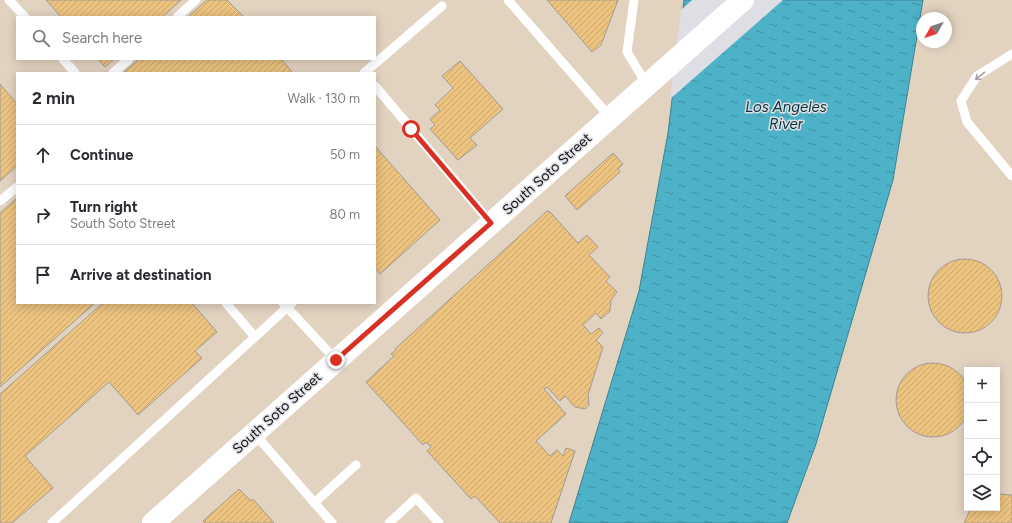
<!DOCTYPE html>
<meta charset="utf-8">
<style>
body{margin:0;font-family:Figtree,sans-serif;background:#f7f7f7;color:#2b2b33}
.controls{position:absolute;right:12px;bottom:12px;display:grid;overflow:hidden;border-radius:0px;box-shadow:0 2px 10px #0003}
.controls button{width:36px;height:36px;display:grid;place-items:center;padding:0;border:0;border-bottom:1px solid #e1e1e2;background:#fff;color:#2b2b33;font:20px sans-serif}
.compass{position:absolute;left:916px;top:12px;width:36px;height:36px;border-radius:50%;background:#fff;box-shadow:0 2px 10px #0003;rotate:230deg}
.stop{position:absolute;width:12px;height:12px;margin:-9px;border:3px solid #d93025;border-radius:50%;background:#fff}
.stop.end{background:#d93025;border-color:#fff;box-shadow:0 1px 4px #0008}
.list{margin:0;padding:0;list-style:none}
h2{display:flex;justify-content:space-between;align-items:center;height:52px;margin:0;padding:0 16px;font-size:17px}
h2 small{font-size:13px;font-weight:400;color:#7c7c81}
.list li{display:grid;grid-template-columns:26px 1fr auto;gap:12px;align-items:center;box-sizing:border-box;height:60px;padding:0 16px;border-top:1px solid #e1e1e2}
.list b{display:block;font-size:15px;white-space:nowrap}
.list p{margin:0;font-size:13px;white-space:nowrap;color:#7c7c81}
.list em{font-size:13px;font-style:normal;color:#7c7c81}
.icon{flex:none;width:22px;height:22px;fill:none;stroke:currentColor;stroke-width:2;stroke-linecap:round;stroke-linejoin:round}
.map{position:relative;flex:none;width:1012px;height:523px;overflow:hidden}
.search{position:absolute;background:#fff;box-shadow:0 2px 10px #0003;left:16px;top:16px;width:360px;height:44px;display:flex;align-items:center;gap:10px;box-sizing:border-box;padding:0 14px;border-radius:0px;color:#7c7c81;font-size:15px}
.panel{position:absolute;background:#fff;box-shadow:0 2px 10px #0003;left:16px;top:72px;width:360px;height:232px;border-radius:0px}
.map>svg:first-child{display:block}
.industrial{fill:#e2d2c0;fill-rule:evenodd}
.water{fill:url(#water-ripples);stroke:#3b8291}
.pier{fill:#dedee4}
.building{fill:url(#building-hatch);stroke:#a09c97}
.lines{fill:none;stroke-linecap:round;stroke-linejoin:round}
.service{stroke:#fff;stroke-width:9}
.secondary{stroke:#fff;stroke-width:22}
.oneway{stroke:#a0a0a1}
.route{stroke:#d93025;stroke-width:5}
.labels{text-anchor:middle;dominant-baseline:central;stroke-width:3;stroke-linejoin:round;paint-order:stroke}
.street-label{font-size:14px;fill:#121214;stroke:#dedee4}
.water-label{font-size:15px;font-style:italic;fill:#02343c;stroke:#dedee4}
</style>
<div class="map">
<svg width="1012" height="523" viewBox="0 0 1012 523">
<defs>
<pattern id="water-ripples" width="26" height="14" patternUnits="userSpaceOnUse"><rect width="26" height="14" fill="#4db2c7"/><path d="M2 4q2-2 4 0t4 0M15 11q2-2 4 0t4 0" fill="none" stroke="#3f8fa0"/></pattern>
<pattern id="building-hatch" width="6" height="6" patternUnits="userSpaceOnUse"><rect width="6" height="6" fill="#edc380"/><path d="M-1 1l2-2M0 6l6-6M5 7l2-2" fill="none" stroke="#caa66e"/></pattern>
</defs>
<rect width="100%" height="100%" fill="#dedee4"/>
<!-- industrial -->
<path class="industrial" d="M0 0H1012V523H0ZM17 17H375V59H17ZM922 18H946V42H922ZM17 73H375V303H17ZM967 370H997V508H967Z"/>
<!-- water -->
<path class="water" d="M684 0H923L893 180 816 444 787 523H569L639 291 668 133Z"/>
<!-- pier -->
<path class="pier" d="M692 0H783L670 99 681 10Z"/>
<!-- building -->
<path class="building" d="M46 0H181L162 17H61Z
M207 0H227L244 17H188Z
M547 0H618L601 45 592 52Z
M98 59H114L105 67Z
M139 59H281L293 73H123Z
M460 61 503 109 470 138 477 145 458 160 430 129 435 125 430 119 440 110 435 105 453 88 442 76Z
M0 84 17 104V166L0 181Z
M375 146 440 220 380 274 375 268Z
M613 153 623 164 618 169 620 172 577 210 565 196Z
M17 198V303H95L0 387V213Z
M547 211 550 212 578 243 587 235 598 247 589 255 610 277 606 281 617 292 611 300 610 311 601 319 596 313 583 325 591 334 599 328 603 333 596 340 603 347 588 395 589 405 585 409 575 407 565 396 560 401 547 387 544 389 566 414 536 441 550 456 557 450 563 456 566 448 575 451 551 523H500L475 496 471 499 427 451 431 447 426 442 423 445 366 382 394 356 391 354 396 350 395 349Z
M928 296a37 37 0 1 1 74 0a37 37 0 1 1-74 0Z
M103 303H192L217 332 195 351 202 358 138 415 109 382 25 456 53 488 12 523H0V394Z
M896 400a37 37 0 1 1 74 0a37 37 0 1 1-74 0Z
M239 489 251 501 253 499 274 523H205L203 521Z
M997 494 1012 495V523H964L971 508H997Z"/>
<g class="lines">
<!-- service -->
<path class="service" d="M9 0 25 17
M508 0 610 117
M634 0 627 52 647 85
M177 17 196 0
M1012 54 977 76 961 101 967 122 1012 176
M63 59 75 73
M113 73 129 59
M364 73 442 6
M375 86 491 223
M0 201 17 187
M226 303 255 337
M283 303 336 360
M254 433 332 523
M314 503 356 465
M52 523 292 303
M389 523 416 498 439 523"/>
<!-- secondary -->
<path class="secondary" d="M153 523 743 0"/>
</g>
<!-- one-way arrows -->
<defs><path id="oneway-shaft" d="M-6 0H5M1.5-3L5.5 0L1.5 3" fill="none" stroke-width="1.6" stroke-linecap="round" stroke-linejoin="round"/></defs>
<use class="oneway" href="#oneway-shaft" transform="translate(980 76) rotate(140)"/>
<g class="lines">
<!-- route -->
<path class="route" d="M336 360 491 223 411 129"/>
</g>
<g class="labels">
<!-- street labels -->
<g class="street-label">
<text transform="translate(547 174) rotate(-42)">South Soto Street</text>
<text transform="translate(277 413) rotate(-42)">South Soto Street</text>
</g>
<!-- water labels -->
<g class="water-label">
<text x="786" y="107">Los Angeles<tspan x="786" dy="17">River</tspan></text>
</g>
</g>
</svg>
<div class="controls">
<button>+</button>
<button>−</button>
<button><svg class="icon" aria-label="locate" viewBox="0 0 24 24"><circle cx="12" cy="12" r="6"/><path d="M12 2v4M12 18v4M2 12h4M18 12h4"/></svg></button>
<button><svg class="icon" aria-label="layers" viewBox="0 0 24 24"><path d="M12 4l9 5-9 5-9-5zM3 14l9 5 9-5"/></svg></button>
</div>
<svg class="compass" viewBox="-18 -18 36 36"><path d="M0-13l5 13h-10z" fill="#e53935"/><path d="M0 13l5-13h-10z" fill="#7c7c81"/></svg>
<div class="stop" style="left:411px;top:129px"></div>
<div class="stop end" style="left:336px;top:360px"></div>
<div class="search"><svg class="icon" aria-label="search" viewBox="0 0 24 24"><circle cx="10" cy="10" r="6"/><path d="M15 15l6 6"/></svg>Search here</div>
<section class="panel">
<h2>2 min<small>Walk · 130 m</small></h2>
<ul class="list">
<li><svg class="icon" aria-label="ahead" viewBox="0 0 24 24"><path d="M12 20V5M6 11l6-6 6 6"/></svg><div><b>Continue</b></div><em>50 m</em></li>
<li><svg class="icon" aria-label="right" viewBox="0 0 24 24"><path d="M7 20v-9h11M14 6l5 5-5 5"/></svg><div><b>Turn right</b><p>South Soto Street</p></div><em>80 m</em></li>
<li><svg class="icon" aria-label="arrive" viewBox="0 0 24 24"><path d="M6 21V4h12l-3 4 3 4H6"/></svg><div><b>Arrive at destination</b></div></li>
</ul>
</section>
</div>
